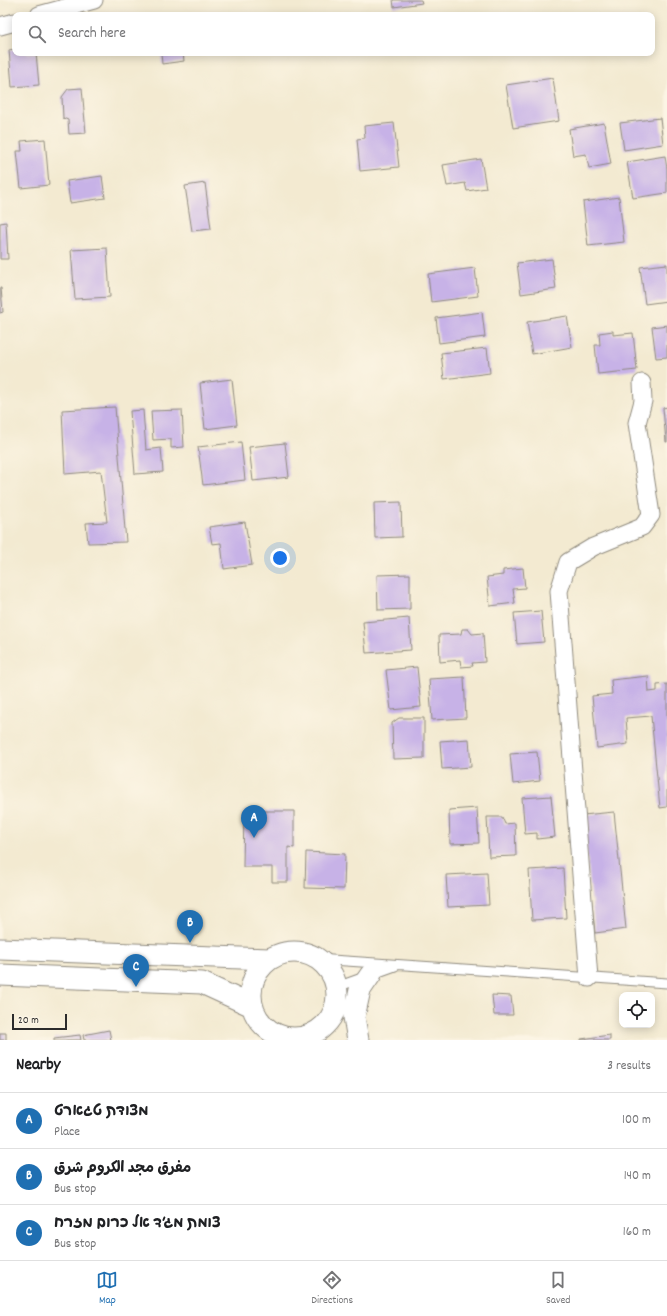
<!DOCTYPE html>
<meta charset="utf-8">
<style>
body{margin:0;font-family:Dekko,"Playpen Sans Arabic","Playpen Sans Hebrew",sans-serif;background:#f6f6f6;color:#202124}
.controls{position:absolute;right:12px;bottom:12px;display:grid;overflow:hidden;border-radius:8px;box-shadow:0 2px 10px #0003}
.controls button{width:36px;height:36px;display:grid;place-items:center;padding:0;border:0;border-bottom:1px solid #e0e0e0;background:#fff;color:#202124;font:20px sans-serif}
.scale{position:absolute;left:12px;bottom:10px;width:55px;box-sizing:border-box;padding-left:4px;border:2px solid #2b2b2b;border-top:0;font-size:11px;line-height:14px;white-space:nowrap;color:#2b2b2b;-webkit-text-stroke:3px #fcf5e5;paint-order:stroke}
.you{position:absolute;left:280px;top:558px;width:14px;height:14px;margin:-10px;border:3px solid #fff;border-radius:50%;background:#1a73e8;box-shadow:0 0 0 6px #1a73e833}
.badge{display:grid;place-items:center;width:26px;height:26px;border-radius:50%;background:#1f6fb2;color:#fff;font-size:13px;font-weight:700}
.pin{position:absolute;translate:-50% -33px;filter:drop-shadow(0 1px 2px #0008)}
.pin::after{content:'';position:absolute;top:21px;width:14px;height:12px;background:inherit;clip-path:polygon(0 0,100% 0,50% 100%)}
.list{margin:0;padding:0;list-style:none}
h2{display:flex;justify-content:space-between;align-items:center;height:52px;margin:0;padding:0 16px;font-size:17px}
h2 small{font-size:13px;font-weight:400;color:#757577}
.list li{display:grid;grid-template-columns:26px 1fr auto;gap:12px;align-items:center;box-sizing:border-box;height:56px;padding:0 16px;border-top:1px solid #e0e0e0}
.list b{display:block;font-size:15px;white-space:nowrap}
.list p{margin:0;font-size:13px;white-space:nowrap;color:#757577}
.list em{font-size:13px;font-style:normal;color:#757577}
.icon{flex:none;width:22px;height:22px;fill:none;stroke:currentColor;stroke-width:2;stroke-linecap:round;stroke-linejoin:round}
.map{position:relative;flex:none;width:667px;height:1040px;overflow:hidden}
.search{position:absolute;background:#fff;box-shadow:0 2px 10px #0003;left:12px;right:12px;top:12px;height:44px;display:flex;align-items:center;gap:10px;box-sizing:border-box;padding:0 14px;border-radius:8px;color:#757577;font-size:15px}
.sheet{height:220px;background:#fff}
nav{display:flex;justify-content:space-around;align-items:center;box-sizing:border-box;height:56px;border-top:1px solid #e0e0e0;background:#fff;font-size:11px;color:#757577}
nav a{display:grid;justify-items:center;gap:2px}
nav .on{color:#1f6fb2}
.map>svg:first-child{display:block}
.building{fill:#c7b2e7}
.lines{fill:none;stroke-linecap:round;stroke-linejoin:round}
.service-casing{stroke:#8f8a7e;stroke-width:11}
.minor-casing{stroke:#8f8a7e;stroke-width:19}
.tertiary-casing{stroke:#8f8a7e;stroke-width:23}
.service{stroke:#fff;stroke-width:9}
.minor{stroke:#fff;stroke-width:17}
.tertiary{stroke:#fff;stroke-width:21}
</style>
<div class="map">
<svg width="667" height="1040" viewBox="0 0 667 1040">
<rect width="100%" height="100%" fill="#fcf5e5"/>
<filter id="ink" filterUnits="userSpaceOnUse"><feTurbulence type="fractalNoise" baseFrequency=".025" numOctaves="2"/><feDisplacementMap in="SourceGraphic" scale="8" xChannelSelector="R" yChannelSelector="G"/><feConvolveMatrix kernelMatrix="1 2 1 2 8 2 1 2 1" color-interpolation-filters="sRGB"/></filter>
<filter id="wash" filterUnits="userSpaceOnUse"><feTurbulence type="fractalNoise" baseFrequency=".012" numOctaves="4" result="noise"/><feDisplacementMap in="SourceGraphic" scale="16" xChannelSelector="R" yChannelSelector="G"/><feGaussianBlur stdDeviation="0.9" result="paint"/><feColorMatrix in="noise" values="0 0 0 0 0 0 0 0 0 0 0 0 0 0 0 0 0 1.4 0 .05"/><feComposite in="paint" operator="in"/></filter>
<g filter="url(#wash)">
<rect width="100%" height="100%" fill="#f3ead1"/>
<g id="blocks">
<!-- building -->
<path class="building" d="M393 0H421L422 3 394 7Z
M15 49V53H36L39 85 12 87 9 50Z
M161 53H183L184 61 162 64Z
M553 78 559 121 513 128 506 85Z
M82 88 86 133 69 134 68 120 63 118 62 97 68 89Z
M660 118 663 144 624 150 620 123Z
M394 123 399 167 360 171 357 139 365 138 364 126Z
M604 123 611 164 589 168 586 154 573 156 569 129Z
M45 139 49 185 21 188 17 151H22L21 141Z
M665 156 667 169V193L633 198 627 162Z
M481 159 486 188 467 191 465 183 447 186 443 165Z
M102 176 105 198 70 203 67 181Z
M205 183 211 229 192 231 185 186Z
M619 197 624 242 588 246 583 202Z
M6 222 8 259H0V223Z
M107 248 110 297 75 299 71 250Z
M552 259 556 289 521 294 517 263Z
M667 264V301L645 304 640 267Z
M475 268 478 296 431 302 428 274Z
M0 288H1L3 312 0 313Z
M482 312 485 337 439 343 436 318Z
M567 316 572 347 532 354 527 322Z
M667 325V357L656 358 652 327Z
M613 331V335L633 333 637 370 598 374 595 345H600L599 333Z
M487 348 490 373 444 379 441 353Z
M232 379 237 425 205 429 200 383Z
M115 407 126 542 88 543 86 523 107 522 101 471 65 474 62 410Z
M667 407V442H666L663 408Z
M143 410 146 450 161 448 163 472 135 474 130 411Z
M182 410 184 447 171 448V439L153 440 151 411Z
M241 442 245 480 203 485 198 447Z
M285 443 289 477 253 481 249 447Z
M401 502 402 537 375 538 374 503Z
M245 522 252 565 224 569 221 543 212 544 209 527Z
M523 568 525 588 513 589 515 603 490 606 487 577 503 575V570Z
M410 574V609L378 610 377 575Z
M541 611 544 642 517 644 514 613Z
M409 618 411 650 366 653 363 622Z
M462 629H468L472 634 483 633 485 662 472 663 473 666 461 667 460 660 440 662 439 635 461 634Z
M417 667 421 707 391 710 386 670Z
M648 676 649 692 657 691V685L667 684V807L660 808 651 716 626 718 628 744 597 748 592 696 612 694 611 680Z
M464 677 466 718 432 720 429 679Z
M399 718H424V758L393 759 392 723Z
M469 739 471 767 442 769 440 741Z
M537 752 540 781 513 784 510 754Z
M551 796 555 837 537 839V833L525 834 522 798Z
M477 808 479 843 450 844 449 810Z
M244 811H294V848L288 847V882H272V867H243Z
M614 812 626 929 595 933 583 815Z
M487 817H502L505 824 515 823 516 856 489 857Z
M306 852 345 854 344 889 305 888Z
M563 868 566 918 532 920 529 870Z
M487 873 489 905 448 907 446 875Z
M492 995 511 996 513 1015H494Z
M109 1030 111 1040H84L83 1035Z
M0 1033H6V1040H0Z
M80 1035 81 1040H54V1038Z
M610 1035V1040H581V1039Z"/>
</g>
</g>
<g filter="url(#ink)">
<use href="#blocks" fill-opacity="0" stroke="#8f8a7e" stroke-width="1"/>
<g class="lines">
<!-- service casing -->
<g class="service-casing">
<path id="service" d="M317 959 667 983
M337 987 395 966"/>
</g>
<!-- minor casing -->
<g class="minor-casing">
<path id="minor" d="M39 15 94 0
M0 26 15 22
M589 978 559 591 568 562 593 547 642 527 651 515 637 423 643 401 642 383"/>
</g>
<!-- tertiary casing -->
<g class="tertiary-casing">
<path id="tertiary" d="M0 949 270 959
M251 995a43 43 0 1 1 86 0a43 43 0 1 1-86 0Z
M0 975 202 983 252 1006
M358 1040 354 1017 360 990 371 974"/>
</g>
<!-- service -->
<use href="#service" class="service"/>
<!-- minor -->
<use href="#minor" class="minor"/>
<!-- tertiary -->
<use href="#tertiary" class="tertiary"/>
</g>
</g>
</svg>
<div class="controls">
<button><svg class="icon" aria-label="locate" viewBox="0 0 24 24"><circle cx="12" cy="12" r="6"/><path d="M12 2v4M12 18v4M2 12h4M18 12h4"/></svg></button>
</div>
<div class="scale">20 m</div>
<div class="you"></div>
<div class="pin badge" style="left:254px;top:838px">A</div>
<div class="pin badge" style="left:190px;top:943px">B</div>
<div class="pin badge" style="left:136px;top:987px">C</div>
<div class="search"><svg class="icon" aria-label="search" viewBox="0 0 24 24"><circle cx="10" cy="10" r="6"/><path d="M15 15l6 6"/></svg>Search here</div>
</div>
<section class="sheet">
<h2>Nearby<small>3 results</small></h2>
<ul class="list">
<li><span class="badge">A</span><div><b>מצודת טגארט</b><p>Place</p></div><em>100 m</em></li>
<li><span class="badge">B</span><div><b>مفرق مجد الكروم شرق</b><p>Bus stop</p></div><em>140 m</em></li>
<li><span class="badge">C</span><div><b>צומת מג׳ד אל כרום מזרח</b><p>Bus stop</p></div><em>160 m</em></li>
</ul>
</section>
<nav>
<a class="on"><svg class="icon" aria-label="map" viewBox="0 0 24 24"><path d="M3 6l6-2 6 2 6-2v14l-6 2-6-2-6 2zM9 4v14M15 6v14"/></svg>Map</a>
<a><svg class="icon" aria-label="directions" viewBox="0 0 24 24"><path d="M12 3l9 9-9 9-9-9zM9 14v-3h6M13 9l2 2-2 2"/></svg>Directions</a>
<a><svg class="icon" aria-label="saved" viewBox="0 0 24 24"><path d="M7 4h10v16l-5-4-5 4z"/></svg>Saved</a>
</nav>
